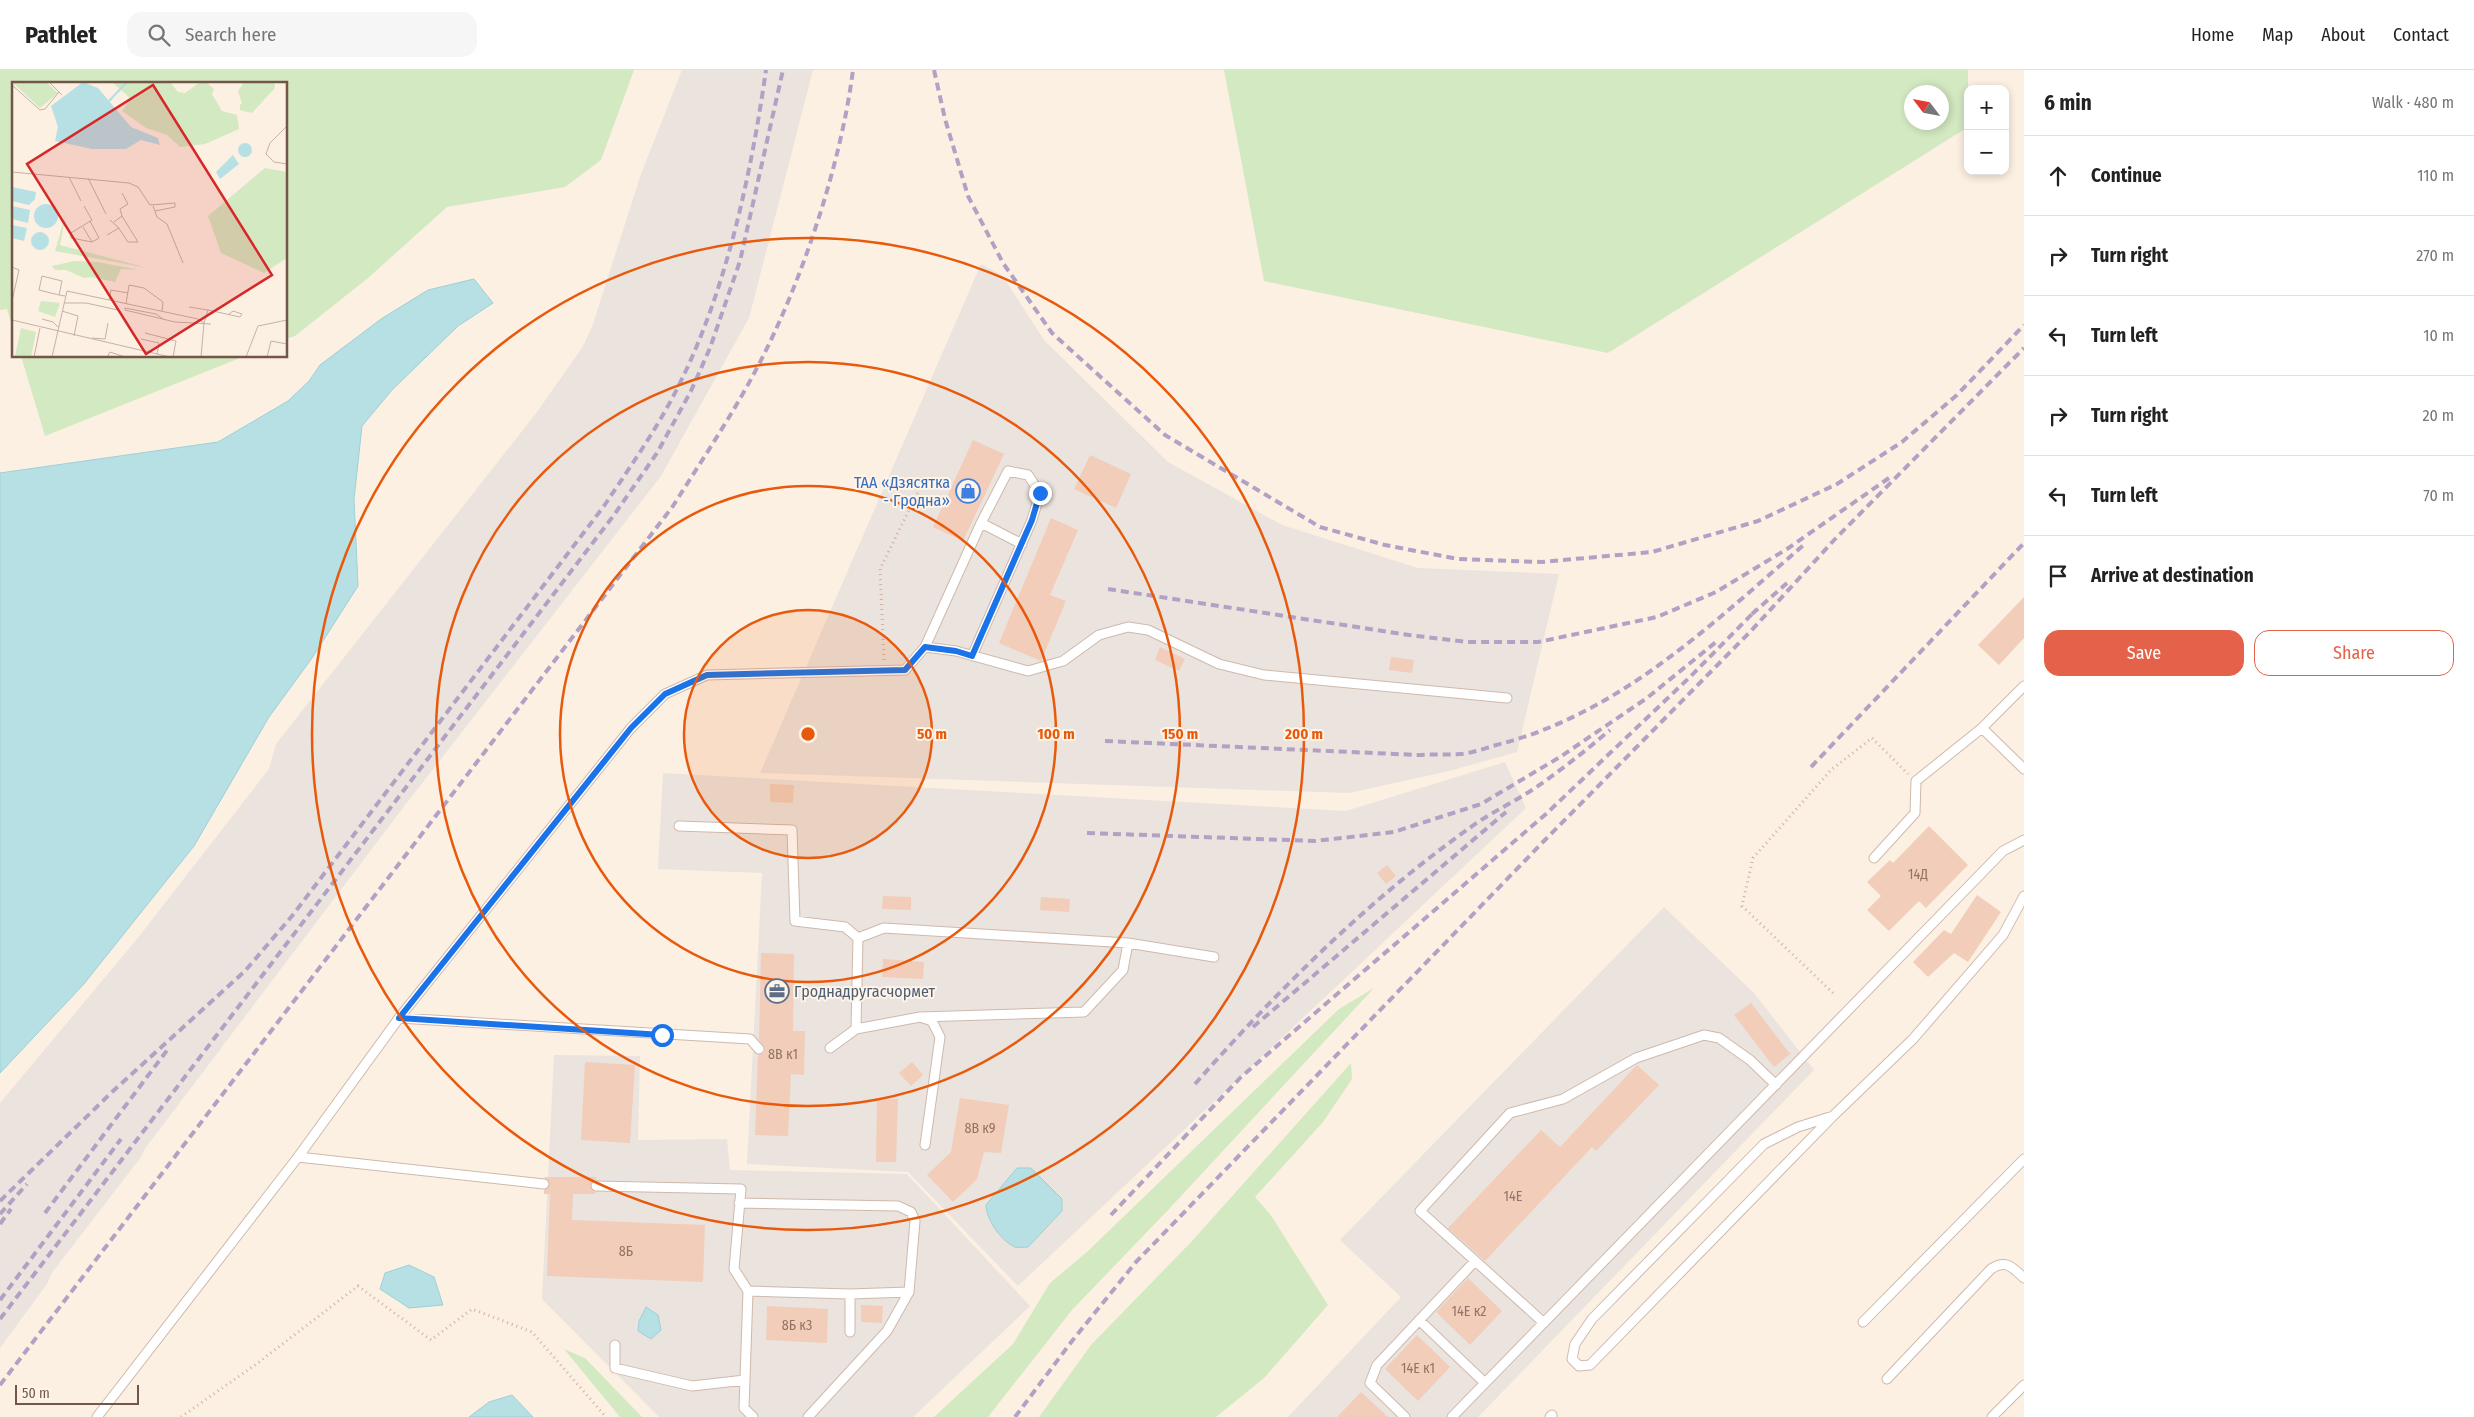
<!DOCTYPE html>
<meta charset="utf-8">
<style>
body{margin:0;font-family:"Fira Sans Condensed",sans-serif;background:#f6f6f6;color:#222}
.controls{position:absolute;right:15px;top:15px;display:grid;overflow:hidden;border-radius:10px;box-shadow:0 2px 8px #0003}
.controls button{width:45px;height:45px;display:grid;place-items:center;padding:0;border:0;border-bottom:1px solid #e0e0e0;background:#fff;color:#222;font:25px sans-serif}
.compass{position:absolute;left:1904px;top:15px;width:45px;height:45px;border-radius:50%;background:#fff;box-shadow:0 2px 8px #0003;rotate:302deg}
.scale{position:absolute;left:15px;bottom:12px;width:124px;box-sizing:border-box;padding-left:5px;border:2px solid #735549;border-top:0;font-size:14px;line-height:18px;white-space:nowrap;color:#735549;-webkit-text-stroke:4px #fff4e8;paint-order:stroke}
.stop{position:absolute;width:15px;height:15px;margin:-11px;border:4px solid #1a73e8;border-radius:50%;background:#fff}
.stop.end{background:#1a73e8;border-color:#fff;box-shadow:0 1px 5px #0008}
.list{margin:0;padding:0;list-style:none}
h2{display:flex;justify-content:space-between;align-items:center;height:65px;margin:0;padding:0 20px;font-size:21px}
h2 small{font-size:16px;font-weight:400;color:#767676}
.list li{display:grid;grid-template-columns:32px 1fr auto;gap:15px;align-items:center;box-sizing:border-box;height:80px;padding:0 20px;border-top:1px solid #e0e0e0}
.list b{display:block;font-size:19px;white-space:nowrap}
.list em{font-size:16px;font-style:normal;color:#767676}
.actions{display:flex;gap:10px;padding:15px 20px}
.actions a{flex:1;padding:11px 0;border:1px solid #e46249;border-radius:15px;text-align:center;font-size:18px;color:#e46249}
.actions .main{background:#e46249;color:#fff}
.icon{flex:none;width:28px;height:28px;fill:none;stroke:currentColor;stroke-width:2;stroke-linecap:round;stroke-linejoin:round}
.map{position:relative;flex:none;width:2024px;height:1347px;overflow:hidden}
header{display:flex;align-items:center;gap:30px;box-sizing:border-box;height:70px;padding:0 25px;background:#fff;border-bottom:1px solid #e0e0e0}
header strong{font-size:24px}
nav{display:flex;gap:28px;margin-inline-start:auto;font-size:18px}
.search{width:350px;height:45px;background:#f6f6f6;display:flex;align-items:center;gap:12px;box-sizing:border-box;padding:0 18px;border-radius:15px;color:#767676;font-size:19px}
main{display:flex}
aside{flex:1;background:#fff}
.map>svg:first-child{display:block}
.industrial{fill:#ebe3dd}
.green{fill:#d3e9c1;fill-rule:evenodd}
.water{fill:#b7e0e4;stroke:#9dd0d6}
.building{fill:#f1cdba}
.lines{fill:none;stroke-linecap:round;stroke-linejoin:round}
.service-casing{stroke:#cfb9ac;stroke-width:11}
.path{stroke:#d5b09e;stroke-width:3;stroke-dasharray:1 4;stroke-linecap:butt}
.service{stroke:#fff;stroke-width:9}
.rail{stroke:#b2a1c4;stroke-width:4;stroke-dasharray:8 5;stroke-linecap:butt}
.route{stroke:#1a73e8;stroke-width:6}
.ring{fill:none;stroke:#e8590c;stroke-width:2.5}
.labels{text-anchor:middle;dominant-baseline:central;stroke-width:4;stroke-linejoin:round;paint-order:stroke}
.number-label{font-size:14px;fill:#927365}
.shop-label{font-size:16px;fill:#366cbe;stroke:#fff4e8;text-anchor:end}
.service-label{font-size:16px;fill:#4e5e75;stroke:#fff4e8;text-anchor:start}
.inset-river{fill:none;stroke:#b7e0e4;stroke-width:2.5}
.inset-road{fill:none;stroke:#c5b2a5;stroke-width:1}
.view{fill:#d62828;fill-opacity:0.15;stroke:#d62828;stroke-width:2.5}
.inset-edge{fill:none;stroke:#735549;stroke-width:2.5}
.centre{fill:#e8590c;stroke:#fff4e8;stroke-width:2.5}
.ring-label{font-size:15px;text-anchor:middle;font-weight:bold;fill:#e8590c;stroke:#fff4e8;stroke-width:4;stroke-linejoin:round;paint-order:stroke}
</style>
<header>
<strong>Pathlet</strong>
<div class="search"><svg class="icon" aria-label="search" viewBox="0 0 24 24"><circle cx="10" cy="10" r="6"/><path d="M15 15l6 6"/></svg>Search here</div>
<nav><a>Home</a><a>Map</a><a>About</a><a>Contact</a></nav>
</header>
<main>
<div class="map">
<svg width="2024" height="1347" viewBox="0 0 2024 1347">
<rect width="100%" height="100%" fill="#fcf0e2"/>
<!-- industrial -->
<path class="industrial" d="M682 0H813L749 248 661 406 402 739 144 1080 141 1087 51 1204 47 1214 0 1278V1033L137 869 269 699 276 674 537 342 582 278 592 257 641 104Z
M981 194 1002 205 1044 270 1168 392 1282 455 1418 498 1559 504 1517 682 1449 701 1349 723 760 703Z
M1505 692 1526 738 1018 1216 908 1102 747 1094 762 803 658 799 663 703 1346 741Z
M1664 837 1754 923 1814 1000 1478 1347H1288L1401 1227 1340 1170Z
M554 985 640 986 638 1070 727 1069 730 1100 907 1104 1030 1236 913 1347H659L542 1229Z"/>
<!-- green -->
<path class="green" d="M0 0H634L601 90 565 117 447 137 368 208 295 266 286 269V14H14V263L7 239 0 240Z
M1224 0H1968V57L1608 283 1264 211ZM1912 22H1942V52H1912Z
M21 286H245L45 366Z
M1374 918 1169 1139 1072 1240 988 1347H934L1013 1274 1050 1213 1088 1181 1339 939Z
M1351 993 1352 1009 1323 1052 1255 1127 1270 1144 1328 1235 1264 1308 1216 1347H1039L1091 1275 1193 1170Z
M564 1279 585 1288 642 1347H620Z"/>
<!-- water -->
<path class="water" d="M474 209 493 233 458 256 392 320 362 356 354 429 358 516 312 588 269 647 194 776 83 915 0 1003V403L218 372 288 331 309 311 320 295 381 249 428 220Z
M1017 1098H1031L1062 1129V1141L1028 1177C1024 1177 1019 1178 1015 1177 1001 1171 986 1149 986 1135Z
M409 1195 434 1207 443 1235 409 1238 380 1219 385 1203Z
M646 1237 658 1245 661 1260 651 1269 638 1261 639 1251Z
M512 1325 533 1347H469L489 1332Z"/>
<!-- building -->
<path class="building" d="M973 370 1004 384 963 471 933 457Z
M1090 385 1131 404 1116 438 1074 419Z
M1051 448 1078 460 1050 525 1066 531 1041 591 999 573Z
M2024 527V568L1999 595 1978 575Z
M1160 577 1185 589 1179 601 1155 590Z
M1391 587 1414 590 1412 603 1389 600Z
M770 714 794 715 793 733 770 732Z
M1929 756 1968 795 1926 838 1919 831 1889 861 1867 840 1881 826 1867 812 1890 790 1893 793Z
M1387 795 1396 806 1386 814 1377 803Z
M1977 825 2001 842 1968 892 1954 883 1928 907 1913 892 1944 860 1951 864Z
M883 826 911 827V840L882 839Z
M1041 827 1070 829 1069 842 1040 840Z
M761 883 794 884 793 961H805L804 1005 791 1004 788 1066 755 1065 758 985 764 983 765 978 759 970Z
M883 889 924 892 923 909 882 907Z
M1751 933 1790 984 1774 997 1734 945Z
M585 992 635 995 630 1073 581 1070Z
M912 992 923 1005 911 1016 899 1003Z
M1637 995 1659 1015 1596 1081 1592 1077 1485 1191 1448 1158 1541 1060 1560 1077Z
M877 1028 898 1029 896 1092H876Z
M960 1028 1009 1035 1001 1083 984 1082 977 1109 953 1132 927 1105 951 1082Z
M544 1107H597L590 1116 596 1124H573L572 1150 705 1155 703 1212 547 1206 550 1124H544V1120L550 1114Z
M1468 1208 1502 1241 1470 1275 1436 1242Z
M861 1235 883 1236 882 1253 861 1252Z
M767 1236 828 1239 827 1273 766 1270Z
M1417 1265 1450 1297 1418 1331 1385 1299Z
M1361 1322 1388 1347H1337Z"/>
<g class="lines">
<!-- service casing -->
<g class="service-casing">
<path id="service" d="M981 453 1022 474
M925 577 956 581 1028 601 1063 591 1099 565 1128 557 1148 560 1219 594 1264 605 1507 628
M1982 658 2024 616
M679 756 792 760 795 851 845 857 858 868 856 959
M1874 788 1915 743 1916 711 1982 658 2024 699
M858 868 884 858 1128 873 1123 900 1084 942 920 947
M1128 873 1214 887
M399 948 750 969 759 979
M830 978 856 959 920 947 932 951 940 967 925 1075
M1833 1046 1798 1057 1764 1074 1592 1249 1575 1274 1572 1289 1579 1296 1590 1295 1833 1046 1913 969 2003 865 2024 826
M298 1087 544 1114
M596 1116 741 1119 734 1199 748 1221 744 1338 753 1347
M739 1133 898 1136 911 1142 915 1151 909 1222 850 1224 748 1221
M1419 1250 1485 1313
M1863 1252 2024 1089
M1544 1253 1420 1141 1510 1043 1563 1029 1636 988 1704 965 1719 968 1750 990 1776 1015
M850 1262V1224
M615 1275V1298L692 1316 745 1310
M1887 1309 1991 1199C2006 1189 2012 1197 2024 1208
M97 1347 298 1087 399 948 631 658 665 624 707 605 905 600 925 577 981 453 1008 401 1028 405 1040 423 1032 450 972 586
M808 1347 887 1261 909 1222
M1405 1347 1370 1313 1377 1295 1475 1191
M1452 1347 2003 781 2024 770
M1550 1347 1552 1345
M1992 1347 2024 1315"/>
</g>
<!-- path -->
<path class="path" d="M884 590 880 499 919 420
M1833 923 1742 836 1753 788 1831 700 1872 668 1908 704
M181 1347 255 1295 358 1216 431 1270 472 1239 532 1262 606 1347"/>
<!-- service -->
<use href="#service" class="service"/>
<!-- rail -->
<path class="rail" d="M934 0 945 49 968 126 1003 193 1052 263 1165 365 1320 457 1385 475 1458 489 1541 492 1652 482 1758 451 1837 414 1902 372 1957 325 2024 255
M1108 519 1409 565 1467 572H1538L1657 547 1716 522 1787 479 1889 408
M1752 544 1787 513
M1105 671 1418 685C1432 684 1446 685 1460 684 1475 683 1490 676 1504 673 1624 640 1714 552 1806 473
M1811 697 2024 473
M1087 763 1315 771 1394 762 1481 734 1560 687 1647 628 1716 572
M1253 957 1506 742
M1195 1014C1278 920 1368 830 1471 757 1490 743 1512 733 1532 720 1559 702 1585 681 1610 660
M0 1131 112 1022 245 901 292 846 604 436C630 397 657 359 678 317 726 222 751 105 766 0
M45 1143 168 979
M0 1144 27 1114
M1111 1145 1241 1007 1546 744 1691 606 1756 540
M0 1154 11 1139
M0 1230 121 1069
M0 1249 614 445 657 383 691 321 710 278 740 191 783 0
M0 1315 673 436C702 390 733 344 758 296 802 212 841 94 853 0
M1015 1347 1072 1271 1136 1192 1543 772 1750 562 1836 468 2024 278"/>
</g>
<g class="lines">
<!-- route -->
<path class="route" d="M662 965 399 948 631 658 665 624 707 605 905 600 925 577 956 581 972 586 1032 450 1040 423"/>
</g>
<!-- distance rings -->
<circle cx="808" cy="664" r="124" fill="#e8590c" fill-opacity=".12"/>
<g class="ring">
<circle cx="808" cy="664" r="124"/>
<circle cx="808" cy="664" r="248"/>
<circle cx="808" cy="664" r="372"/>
<circle cx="808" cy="664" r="496"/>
</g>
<!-- icons -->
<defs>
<g id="shop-ring" transform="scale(1.25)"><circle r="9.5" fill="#fff4e8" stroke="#3f7fe0" stroke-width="1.5"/><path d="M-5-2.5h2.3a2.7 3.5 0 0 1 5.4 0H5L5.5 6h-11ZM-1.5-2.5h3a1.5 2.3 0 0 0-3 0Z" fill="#3f7fe0"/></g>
<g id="office-ring" transform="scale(1.25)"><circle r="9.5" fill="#fff4e8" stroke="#5c6f8a" stroke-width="1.5"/><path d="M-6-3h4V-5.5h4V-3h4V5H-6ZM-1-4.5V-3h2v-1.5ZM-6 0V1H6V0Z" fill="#5c6f8a"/></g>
</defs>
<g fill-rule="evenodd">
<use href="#shop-ring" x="968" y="421"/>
<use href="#office-ring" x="777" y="921"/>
</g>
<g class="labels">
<!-- number labels -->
<g class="number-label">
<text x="1918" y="804">14Д</text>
<text x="783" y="984">8В к1</text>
<text x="980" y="1058">8В к9</text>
<text x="1513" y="1126">14Е</text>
<text x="626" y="1181">8Б</text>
<text x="1469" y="1241">14Е к2</text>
<text x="797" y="1255">8Б к3</text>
<text x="1418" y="1298">14Е к1</text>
</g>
<!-- shop labels -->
<g class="shop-label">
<text x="950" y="412">ТАА «Дзясятка<tspan x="950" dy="18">- Гродна»</tspan></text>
</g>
<!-- service labels -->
<g class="service-label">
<text x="794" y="921">Гроднадругасчормет</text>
</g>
</g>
<!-- overview -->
<g transform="translate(12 12)">
<rect width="275" height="275" fill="#fcf0e2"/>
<path d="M0 0H34L46 11 28 26ZM100 0H158L166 10 173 11 188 0H194L202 7 200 12 210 29 225 33 227 47 193 62 168 65 155 53 134 46 110 29 119 17ZM232 0H262L263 6 240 31 228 28V22H230L226 9ZM253 86 275 90V176L252 191 209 171 196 134ZM54 131 48 163 136 186 43 169ZM62 179 86 180 127 188 109 187 103 200 79 195 72 196 54 188H43L40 184ZM29 219 48 221 43 235 26 229ZM9 246 24 250 19 275H0L3 274Z" fill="#d3e9c1"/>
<path d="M71 0 86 6 119 45 146 56 148 63 129 58 114 67H80L43 59 46 45 39 24ZM226 68a7 7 0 1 1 14 0a7 7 0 1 1-14 0ZM221 73 227 82 208 97 204 90ZM0 105 24 110 23 117 17 123 0 119ZM22 134a12 12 0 1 1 24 0a12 12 0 1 1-24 0ZM0 124 18 128 16 141 0 137ZM0 143 15 146 12 159 0 156ZM19 159a9 9 0 1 1 18 0a9 9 0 1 1-18 0Z" fill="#b7e0e4"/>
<path class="inset-river" d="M97 19 115 0"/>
<path class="inset-road" d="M37 0 50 13M0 3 28 28 33 27 47 10M275 44 258 61 254 72 262 80 275 82M0 90 117 101 126 105 138 123 163 121M57 95 69 119M76 96 94 132M72 124 80 138 59 151V156L80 160M141 124 145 135 155 142 171 181M143 129 163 125V121M102 140 110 134 108 127 116 122 110 111M71 145 80 160 87 156 78 139M106 145 116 160H126L110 134M95 153 107 146 98 138M0 185 7 188 0 219M47 213 50 199 30 194 27 208 47 213 53 214M97 218 99 208 116 211M52 221H74L106 228M114 222 117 203 132 206 151 220 150 229M177 225 196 228 192 241M196 228 228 235 230 232 221 229 217 232M50 229 66 234 62 254M30 237 41 240 47 246M151 237 144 232 113 226V228L163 240 199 242M0 238 158 275M133 251 164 259 161 275M80 256 93 257 96 241M129 257 147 261 145 272M22 275 28 246M40 275 55 209 186 237 192 241 189 275M95 275 98 270 113 275M234 275 246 244 275 238M255 275 259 259 275 262"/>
<path class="view" d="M141 3 260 193 134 272 15 82Z"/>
<rect width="275" height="275" class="inset-edge"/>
</g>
<circle cx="808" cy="664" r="8" class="centre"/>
<g class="ring-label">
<text x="932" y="669">50 m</text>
<text x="1056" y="669">100 m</text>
<text x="1180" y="669">150 m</text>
<text x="1304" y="669">200 m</text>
</g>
</svg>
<div class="controls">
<button>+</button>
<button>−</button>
</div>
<svg class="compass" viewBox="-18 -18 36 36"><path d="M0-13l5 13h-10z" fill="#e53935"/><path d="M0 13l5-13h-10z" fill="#767676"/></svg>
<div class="scale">50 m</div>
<div class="stop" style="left:662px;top:965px"></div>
<div class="stop end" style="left:1040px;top:423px"></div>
</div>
<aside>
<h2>6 min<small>Walk · 480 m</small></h2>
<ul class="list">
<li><svg class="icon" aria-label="ahead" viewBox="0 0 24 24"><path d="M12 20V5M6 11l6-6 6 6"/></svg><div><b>Continue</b></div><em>110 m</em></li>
<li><svg class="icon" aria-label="right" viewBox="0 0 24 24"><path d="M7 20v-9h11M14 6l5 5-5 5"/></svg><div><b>Turn right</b></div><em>270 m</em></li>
<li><svg class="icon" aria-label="left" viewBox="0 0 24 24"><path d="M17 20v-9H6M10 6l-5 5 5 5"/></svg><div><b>Turn left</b></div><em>10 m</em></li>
<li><svg class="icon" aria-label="right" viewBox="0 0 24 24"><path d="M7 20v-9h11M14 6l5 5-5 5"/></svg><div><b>Turn right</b></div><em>20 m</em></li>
<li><svg class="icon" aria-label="left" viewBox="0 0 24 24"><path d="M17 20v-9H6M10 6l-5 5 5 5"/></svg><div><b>Turn left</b></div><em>70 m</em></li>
<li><svg class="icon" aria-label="arrive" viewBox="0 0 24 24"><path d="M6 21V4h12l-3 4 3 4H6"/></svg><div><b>Arrive at destination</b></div></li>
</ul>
<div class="actions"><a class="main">Save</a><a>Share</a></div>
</aside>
</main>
